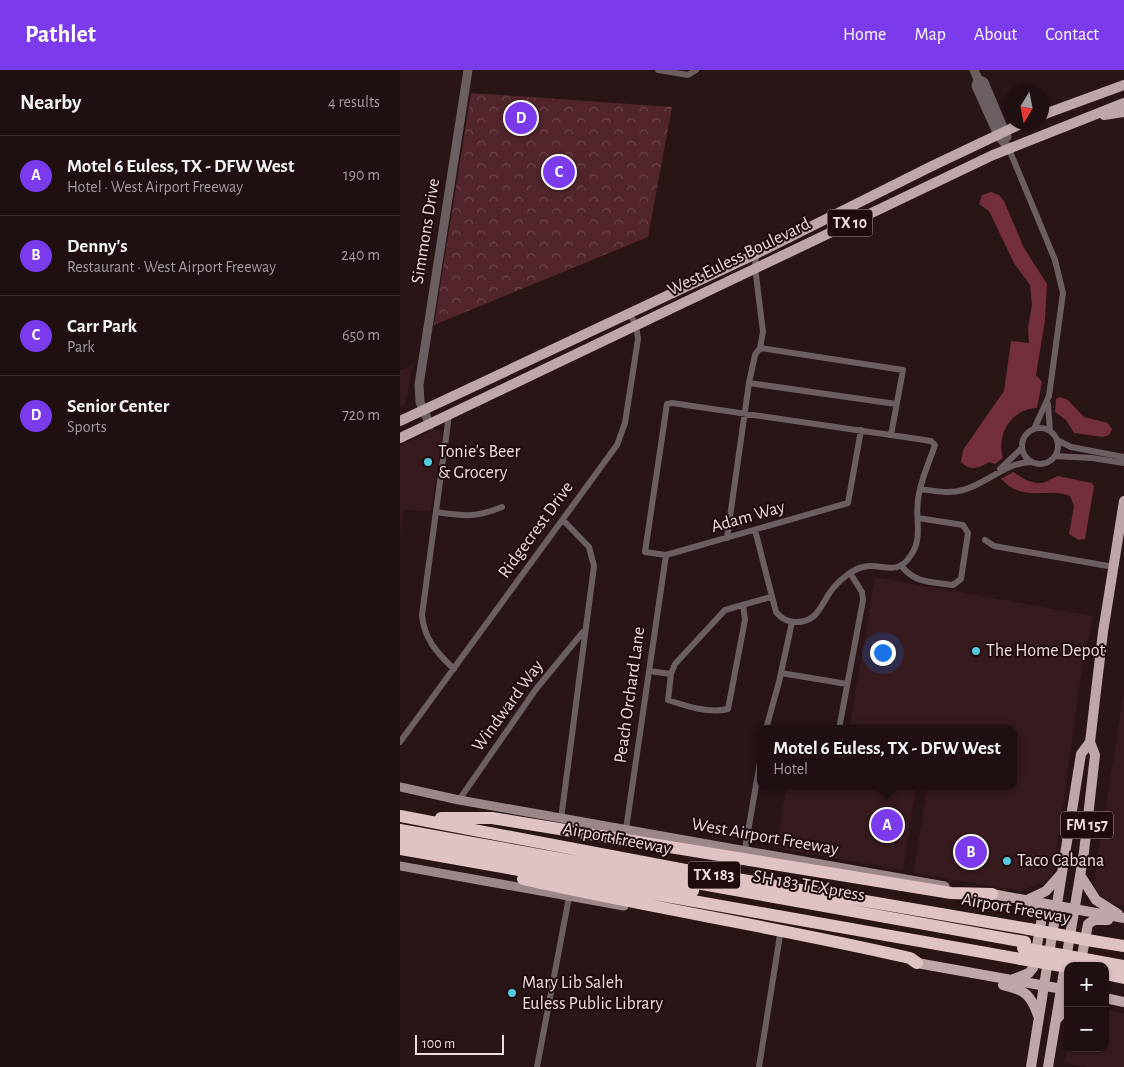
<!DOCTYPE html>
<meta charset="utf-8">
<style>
body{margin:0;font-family:"Alegreya Sans",sans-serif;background:#271819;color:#f1f3f6}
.controls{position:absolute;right:15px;bottom:15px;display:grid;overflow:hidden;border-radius:10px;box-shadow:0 1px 4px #0004}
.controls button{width:45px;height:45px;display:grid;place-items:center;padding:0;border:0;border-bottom:1px solid #3c2f30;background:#1f0f10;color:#f1f3f6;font:25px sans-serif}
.compass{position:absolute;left:604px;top:15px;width:45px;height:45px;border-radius:50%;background:#1f0f10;box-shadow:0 1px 4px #0004;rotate:190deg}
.scale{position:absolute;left:15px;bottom:12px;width:89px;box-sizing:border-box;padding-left:5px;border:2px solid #edddde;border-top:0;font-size:14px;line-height:18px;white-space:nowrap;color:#edddde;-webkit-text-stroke:4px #1f0b0e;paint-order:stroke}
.you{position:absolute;left:482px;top:582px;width:18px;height:18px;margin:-12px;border:4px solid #fff;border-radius:50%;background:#1a73e8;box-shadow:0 0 0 8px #1a73e833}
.badge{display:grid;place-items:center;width:32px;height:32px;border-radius:50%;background:#7c3aed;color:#fff;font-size:16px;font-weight:700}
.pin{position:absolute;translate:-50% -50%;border:2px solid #fff;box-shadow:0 1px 5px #0006}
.popup{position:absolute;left:357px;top:655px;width:260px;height:65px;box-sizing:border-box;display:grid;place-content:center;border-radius:10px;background:#1f0f10;filter:drop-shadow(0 1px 4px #0005);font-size:16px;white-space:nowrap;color:#a19c9f}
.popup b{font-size:19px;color:#f1f3f6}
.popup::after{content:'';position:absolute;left:50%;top:100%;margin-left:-10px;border:10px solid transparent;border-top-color:#1f0f10}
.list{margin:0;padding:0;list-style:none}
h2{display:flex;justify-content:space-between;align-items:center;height:65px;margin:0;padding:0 20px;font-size:21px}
h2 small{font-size:16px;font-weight:400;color:#a19c9f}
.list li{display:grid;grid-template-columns:32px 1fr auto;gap:15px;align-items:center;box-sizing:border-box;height:80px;padding:0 20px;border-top:1px solid #3c2f30}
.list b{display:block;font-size:19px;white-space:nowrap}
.list p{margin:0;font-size:16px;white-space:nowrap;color:#a19c9f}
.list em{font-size:16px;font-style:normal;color:#a19c9f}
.map{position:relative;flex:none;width:724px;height:997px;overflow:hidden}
header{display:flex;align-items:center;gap:30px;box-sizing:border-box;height:70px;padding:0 25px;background:#7c3aed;color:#fff}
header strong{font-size:24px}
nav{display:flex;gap:28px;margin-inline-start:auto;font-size:18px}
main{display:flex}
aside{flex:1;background:#1f0f10}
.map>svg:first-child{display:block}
.built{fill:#361a1e}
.forest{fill:url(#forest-crowns)}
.garden{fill:#52252c}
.water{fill:#732f3b}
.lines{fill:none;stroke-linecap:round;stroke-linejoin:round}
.minor{stroke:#6c5f61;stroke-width:6}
.tertiary{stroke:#6c5f61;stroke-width:9}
.secondary{stroke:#9b8789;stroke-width:9}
.primary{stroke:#bfa6a8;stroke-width:10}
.motorway{stroke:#e0c2c4;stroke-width:12}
.motorway-bridge{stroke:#e0c2c4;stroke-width:12}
.poi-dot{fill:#55cadf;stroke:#1f0b0e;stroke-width:2}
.labels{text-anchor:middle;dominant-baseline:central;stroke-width:4;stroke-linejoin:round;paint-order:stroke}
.shield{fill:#1f0b0e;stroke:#af9ea0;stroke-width:1}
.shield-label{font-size:16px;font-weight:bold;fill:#edddde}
.street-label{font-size:18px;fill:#edddde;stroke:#1f0b0e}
.poi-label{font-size:18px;fill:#edddde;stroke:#1f0b0e;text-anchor:start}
</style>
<header>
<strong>Pathlet</strong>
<nav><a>Home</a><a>Map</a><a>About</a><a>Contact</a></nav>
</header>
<main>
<aside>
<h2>Nearby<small>4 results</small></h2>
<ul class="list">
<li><span class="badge">A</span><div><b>Motel 6 Euless, TX - DFW West</b><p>Hotel · West Airport Freeway</p></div><em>190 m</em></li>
<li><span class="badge">B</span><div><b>Denny's</b><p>Restaurant · West Airport Freeway</p></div><em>240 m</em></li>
<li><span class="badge">C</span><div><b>Carr Park</b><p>Park</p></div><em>650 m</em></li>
<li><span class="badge">D</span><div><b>Senior Center</b><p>Sports</p></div><em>720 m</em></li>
</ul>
</aside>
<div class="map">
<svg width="724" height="997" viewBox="0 0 724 997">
<defs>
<pattern id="forest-crowns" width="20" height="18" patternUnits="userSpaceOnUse" patternTransform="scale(1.25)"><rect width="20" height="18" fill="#52252c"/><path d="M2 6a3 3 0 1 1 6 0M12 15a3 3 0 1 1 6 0" fill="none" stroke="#6b444a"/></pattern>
</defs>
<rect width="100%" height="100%" fill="#291416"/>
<!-- built -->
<path class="built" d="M13 295 5 335 0 337V300Z
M37 359 42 363V367L31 442 4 439 0 468V375Z
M475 507 693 546 682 598 654 801 648 810 621 821 513 803 528 716H613V659H449Z
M724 621V836L711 833 693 818Z
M386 716H516L503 800 377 778Z
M705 939 724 943V997H688L665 993 668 971V978H705Z"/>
<!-- forest -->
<path class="forest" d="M71 23 272 37 248 167 34 255Z"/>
<!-- garden -->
<path class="garden" d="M145 100 157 110 143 127 131 117Z"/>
<!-- water -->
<path class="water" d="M591 122 599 125 604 131 624 178 647 214 645 250 636 305 642 312 637 338C611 339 596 365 603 388L595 394 589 392C579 398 571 402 561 392L563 380 604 321 611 271 629 273 628 258 632 235 630 215 614 193 589 141 579 134 582 125Z
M660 327 668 330 684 347 708 353 712 359 709 365 702 367 674 363 666 350 655 342 656 329Z
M613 402 626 410 635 413H643L658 406 692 413 694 417 685 469 679 470 669 464 674 436 670 426C649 416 625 434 601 409Z"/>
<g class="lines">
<!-- minor -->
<path class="minor" d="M258 0 288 5 296 0
M609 79 655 190 663 223 649 326 634 359
M360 278 503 300 491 365
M349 313 496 334
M648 334 650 361
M49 345 22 545C24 569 37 583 54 599
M622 376a18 18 0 1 1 36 0a18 18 0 1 1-36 0Z
M657 370 671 377 724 387
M655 386 692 388 724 393
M600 399 622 378
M520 419C535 421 549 424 563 420 587 414 605 392 632 392
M36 442C65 446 75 448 102 437
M327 468 349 313 355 285 360 278 363 262 355 197 356 184
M585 470 594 476 714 497
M266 485 245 482 267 334 272 333 518 369 531 371 535 375C529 393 520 411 518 430 515 449 523 468 511 485 497 508 481 492 463 497 453 499 441 509 435 516 421 531 420 553 395 552 387 552 381 548 376 542L355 460
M501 495C513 513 532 512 553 515L561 509 568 463 563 455 518 448
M343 535 345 550 328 639C309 644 286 636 268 630L271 604 275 594 325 540 371 527
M249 601 271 604
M381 603 447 614
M366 659 379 612 392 552
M439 659 463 530 462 522 450 503
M0 672 217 375 225 353 238 269 236 255 229 243
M59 730 136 619 183 562
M161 749 194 496 189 477 163 450
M226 759 266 485 448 433 461 360
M345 779 361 686
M137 997 169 827
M359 997 380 865"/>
<!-- tertiary -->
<path class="tertiary" d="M574 0 578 9 576 16 598 65 609 79
M578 9 584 12 607 67
M30 355 20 332 19 315 68 0"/>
<!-- secondary -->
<path class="secondary" d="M0 717 59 730 545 816
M0 796 224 836"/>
<!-- primary -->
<path class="primary" d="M642 45 724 15
M704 45 724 42
M0 351 356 184 532 96 625 52
M0 368 593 85 724 33
M680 805 696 830 718 844
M592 824 724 848
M627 830 646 821 662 803
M517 893 668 920
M680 896 688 854 694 850H708
M611 910 629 903 633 898 642 847 636 838 629 832
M603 915C626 920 631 925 639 948
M705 928 724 932
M657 949 668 936
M631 997 681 684 690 672
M648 997 684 782 695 685 690 672 703 562 724 431"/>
<!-- motorway -->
<path class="motorway" d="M0 746 296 802 629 859
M41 748H92L551 823 592 824
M0 760 625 872
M0 770 293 821
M0 779 621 889
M123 809C251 838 381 858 510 888L517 893
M693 871 724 876
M690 890 724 896
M705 904 724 908"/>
<!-- motorway-bridge -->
<path class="motorway-bridge" d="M629 859 693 871
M623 878 690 890
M621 889 668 897"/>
</g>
<!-- markers -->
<g class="poi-dot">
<circle cx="28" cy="392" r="5"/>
<circle cx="576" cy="581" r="5"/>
<circle cx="607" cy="791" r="5"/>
<circle cx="112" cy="923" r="5"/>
</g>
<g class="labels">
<!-- shield labels -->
<g class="shield">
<rect x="427.5" y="139.5" width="45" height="27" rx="4"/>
<rect x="661" y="741.5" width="52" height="27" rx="4"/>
<rect x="288" y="791.5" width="52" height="27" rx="4"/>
</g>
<g class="shield-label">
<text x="450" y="153">TX 10</text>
<text x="687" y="755">FM 157</text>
<text x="314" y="805">TX 183</text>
</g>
<!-- street labels -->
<g class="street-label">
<text transform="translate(26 161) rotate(-81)">Simmons Drive</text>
<text transform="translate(339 187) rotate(-26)">West Euless Boulevard</text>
<text transform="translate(348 447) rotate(-16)">Adam Way</text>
<text transform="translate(136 460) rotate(-54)">Ridgecrest Drive</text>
<text transform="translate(230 625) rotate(-82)">Peach Orchard Lane</text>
<text transform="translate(108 636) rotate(-54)">Windward Way</text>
<text transform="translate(365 767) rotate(10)">West Airport Freeway</text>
<text transform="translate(217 769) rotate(11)">Airport Freeway</text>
<text transform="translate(409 816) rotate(10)">SH 183 TEXpress</text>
<text transform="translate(616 839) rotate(10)">Airport Freeway</text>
</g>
<!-- poi labels -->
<g class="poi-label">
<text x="38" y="382">Tonie's Beer<tspan x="38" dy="21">&amp; Grocery</tspan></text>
<text x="586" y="581">The Home Depot</text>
<text x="617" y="791">Taco Cabana</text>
<text x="122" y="913">Mary Lib Saleh<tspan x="122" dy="21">Euless Public Library</tspan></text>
</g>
</g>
</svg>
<div class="controls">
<button>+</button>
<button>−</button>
</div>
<svg class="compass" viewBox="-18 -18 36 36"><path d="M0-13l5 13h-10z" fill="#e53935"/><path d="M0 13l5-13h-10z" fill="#a19c9f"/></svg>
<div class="scale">100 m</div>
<div class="you"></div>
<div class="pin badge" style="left:487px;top:755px">A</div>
<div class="popup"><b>Motel 6 Euless, TX - DFW West</b>Hotel</div>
<div class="pin badge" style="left:571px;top:782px">B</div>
<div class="pin badge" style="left:159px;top:102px">C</div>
<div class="pin badge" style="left:121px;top:48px">D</div>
</div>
</main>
